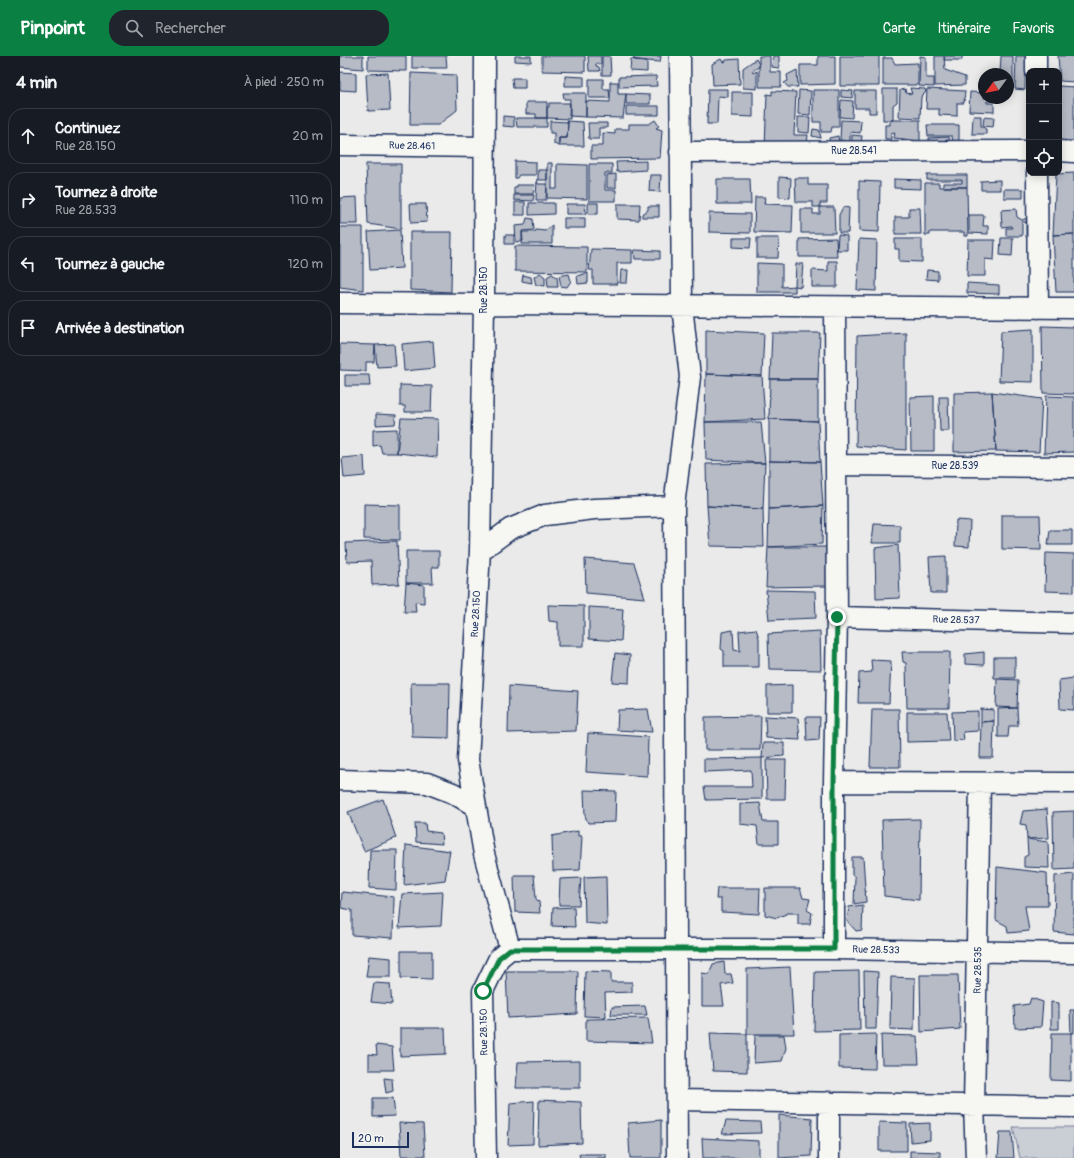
<!DOCTYPE html>
<html lang="fr">
<meta charset="utf-8">
<style>
body{margin:0;font-family:Pangolin,sans-serif;background:#20242c;color:#f1f3f6}
.controls{position:absolute;right:12px;top:12px;display:grid;overflow:hidden;border-radius:8px;box-shadow:0 2px 10px #0003}
.controls button{width:36px;height:36px;display:grid;place-items:center;padding:0;border:0;border-bottom:1px solid #363941;background:#171b24;color:#f1f3f6;font:20px sans-serif}
.compass{position:absolute;left:638px;top:12px;width:36px;height:36px;border-radius:50%;background:#171b24;box-shadow:0 2px 10px #0003;rotate:237deg}
.scale{position:absolute;left:12px;bottom:10px;width:57px;box-sizing:border-box;padding-left:4px;border:2px solid #1b2f5e;border-top:0;font-size:11px;line-height:14px;white-space:nowrap;color:#1b2f5e;-webkit-text-stroke:3px #f6f6f2;paint-order:stroke}
.stop{position:absolute;width:12px;height:12px;margin:-9px;border:3px solid #0b8043;border-radius:50%;background:#fff}
.stop.end{background:#0b8043;border-color:#fff;box-shadow:0 1px 4px #0008}
.list{margin:0;padding:0;list-style:none}
h2{display:flex;justify-content:space-between;align-items:center;height:52px;margin:0;padding:0 16px;font-size:17px}
h2 small{font-size:13px;font-weight:400;color:#9ea1a6}
.list li{display:grid;grid-template-columns:26px 1fr auto;gap:12px;align-items:center;box-sizing:border-box;height:56px;margin:0 8px 8px;padding:0 8px;border:1px solid #363941;border-radius:16px}
.list b{display:block;font-size:15px;white-space:nowrap}
.list p{margin:0;font-size:13px;white-space:nowrap;color:#9ea1a6}
.list em{font-size:13px;font-style:normal;color:#9ea1a6}
.icon{flex:none;width:22px;height:22px;fill:none;stroke:currentColor;stroke-width:2;stroke-linecap:round;stroke-linejoin:round}
.map{position:relative;flex:none;width:734px;height:1102px;overflow:hidden}
header{display:flex;align-items:center;gap:24px;box-sizing:border-box;height:56px;padding:0 20px;background:#0b8043;color:#fff}
header strong{font-size:19px}
nav{display:flex;gap:22px;margin-inline-start:auto;font-size:14px}
.search{width:280px;height:36px;background:#20242c;display:flex;align-items:center;gap:10px;box-sizing:border-box;padding:0 14px;border-radius:16px;color:#9ea1a6;font-size:15px}
main{display:flex}
aside{flex:1;background:#171b24}
.map>svg:first-child{display:block}
.green{fill:#caced5;stroke:#727e9a}
.building{fill:#b6bbc6;stroke:#1b2f5e}
.lines{fill:none;stroke-linecap:round;stroke-linejoin:round}
.minor-casing{stroke:#1b2f5e;stroke-width:23}
.minor{stroke:#f6f6f2;stroke-width:20}
.route{stroke:#0b8043;stroke-width:5}
.labels{text-anchor:middle;dominant-baseline:central;stroke-width:3;stroke-linejoin:round;paint-order:stroke}
.street-label{font-size:10px;fill:#1b2f5e;stroke:#f6f6f2}
</style>
<header>
<strong>Pinpoint</strong>
<div class="search"><svg class="icon" aria-label="search" viewBox="0 0 24 24"><circle cx="10" cy="10" r="6"/><path d="M15 15l6 6"/></svg>Rechercher</div>
<nav><a>Carte</a><a>Itinéraire</a><a>Favoris</a></nav>
</header>
<main>
<aside>
<h2>4 min<small>À pied · 250 m</small></h2>
<ul class="list">
<li><svg class="icon" aria-label="ahead" viewBox="0 0 24 24"><path d="M12 20V5M6 11l6-6 6 6"/></svg><div><b>Continuez</b><p>Rue 28.150</p></div><em>20 m</em></li>
<li><svg class="icon" aria-label="right" viewBox="0 0 24 24"><path d="M7 20v-9h11M14 6l5 5-5 5"/></svg><div><b>Tournez à droite</b><p>Rue 28.533</p></div><em>110 m</em></li>
<li><svg class="icon" aria-label="left" viewBox="0 0 24 24"><path d="M17 20v-9H6M10 6l-5 5 5 5"/></svg><div><b>Tournez à gauche</b></div><em>120 m</em></li>
<li><svg class="icon" aria-label="arrive" viewBox="0 0 24 24"><path d="M6 21V4h12l-3 4 3 4H6"/></svg><div><b>Arrivée à destination</b></div></li>
</ul>
</aside>
<div class="map">
<svg width="734" height="1102" viewBox="0 0 734 1102">
<rect width="100%" height="100%" fill="#e9eae9"/>
<filter id="ink" filterUnits="userSpaceOnUse"><feTurbulence type="fractalNoise" baseFrequency=".025" numOctaves="2"/><feDisplacementMap in="SourceGraphic" scale="8" xChannelSelector="R" yChannelSelector="G"/><feConvolveMatrix kernelMatrix="1 2 1 2 8 2 1 2 1" color-interpolation-filters="sRGB"/></filter>
<g filter="url(#ink)">
<!-- green -->
<path class="green" d="M673 1071H734V1102H680Z"/>
<!-- building -->
<path class="building" d="M0 0H23V13L0 11Z
M28 0H66V15L28 14Z
M72 0H106L107 12H72Z
M175 0H191V6L175 5Z
M202 0H245V16L202 15Z
M248 0H261V8H256V10L259 11 260 15H249Z
M262 0H270L271 19H262Z
M294 0H321L320 6 294 4Z
M419 0H430V16H441V31H419Z
M433 0H439V12L432 11Z
M478 0H495V28L460 29V9H478Z
M500 0H539V30H500Z
M580 0 586 1V22H594V31L579 30Z
M595 0H604L605 14 625 21V29L595 30Z
M605 0H622V4H604Z
M661 0H673V32H668V18H660Z
M676 0H686L685 34 675 33Z
M718 0H734V26L720 25Z
M543 2H552L555 8 578 7V29H543Z
M291 3 307 5V16L290 15Z
M381 3 382 5 385 6 386 4 399 3 400 28 373 29 372 8Z
M416 3 420 10 412 15 413 17 417 15V33L403 32V12Z
M457 14 458 31H448L444 27 448 25 447 19Z
M0 16 16 17V35L0 34Z
M48 17 50 54 28 55 26 18Z
M71 17 116 19 117 54 98 69H70Z
M225 20 244 21V30H225Z
M316 20 317 30 279 31V21Z
M172 22H185V32H173Z
M249 23H263V33H269L270 42H249Z
M270 26H278V38H286L283 62 246 61V45L270 46Z
M719 30 734 31V88L719 89Z
M570 32 585 33 586 36 581 41 580 62 559 61 560 34 565 33 566 37 572 38Z
M368 33H388V41L378 40 377 68H367Z
M543 33H557V46L553 49V64H543Z
M587 33 625 35 624 47H617V60L599 59V53H586Z
M459 34 471 35 470 59 458 58Z
M473 34H499V71H492L491 76H481V66H473Z
M501 34 513 35 512 42 501 41Z
M432 35 456 36 454 79H468L467 89 425 91 427 38 432 39Z
M515 35H536V57H529V52H515Z
M392 36H413V61L392 60Z
M630 36 644 37V42H652V45H647V47H654V56L629 55Z
M223 37H246V61L229 60 230 43H224Z
M286 38 310 39V48H286Z
M501 44 513 45 512 62 500 61Z
M186 46H207V62H196V58H186Z
M209 47H230V63L207 62V51H209Z
M286 50H319V59H286Z
M163 60 174 61V71L163 70Z
M633 60H641V70L646 73V78H632Z
M458 61H470L469 77 458 76Z
M644 61 654 62 653 71 643 70Z
M176 62H207V71H177Z
M315 64 319 70 316 72 322 74 320 102 251 103V90H263V77L275 78V73H289V68H309Z
M501 64 521 65 520 77 510 76V85L500 84Z
M550 64H580V85L554 82 555 76 551 77V83H545V69H550Z
M210 65 228 66 227 82H219V90L214 88V77H210Z
M226 65 243 66 244 90H219V82H227L228 66Z
M248 67H267V72H259V83H249Z
M587 69H619V88H613L612 80H588Z
M473 73 479 74 481 82 472 80Z
M512 79 522 80 521 88H512Z
M498 80 499 88 490 89 489 82Z
M609 81 610 88 589 89V82Z
M175 105 196 106V119H179L177 122H175Z
M306 105V114L277 116 276 106Z
M207 107H212V133H217V108L247 109V143L207 142Z
M26 108H61V173L28 168Z
M249 108H272V117H265V134H276V145H249Z
M198 114H207V124H198Z
M734 117V178L713 179 716 118Z
M276 118V132H267V119Z
M310 119H321L320 136 309 135Z
M587 119H627V131H603V127H622V124H587Z
M439 121 451 122 450 142 439 141Z
M455 122H468V129H487V147H480V151H473V146H456Z
M197 123 198 128H207L206 144H196Z
M377 123H410L411 148H377Z
M554 123 581 124V133L554 132Z
M660 124V134H641V125Z
M519 125 540 126 539 176 519 175Z
M585 127H599V131H627L628 180H624V176H590V179H585Z
M177 129H194L193 138H174V131H177Z
M664 133H683V142H664Z
M174 139H194L193 145 174 144Z
M17 141 18 168H0V142Z
M415 141H425L424 148 453 149 452 177 414 176Z
M175 146H185V159H175Z
M189 147H214V158L189 159Z
M248 147H258V158H248Z
M70 148H86L87 166 71 167Z
M226 148H245L246 158H226Z
M277 148H300L299 164 277 163Z
M308 150H319V161H302V158L308 154Z
M480 151H494L495 177H461V153H473V158H480Z
M503 151 509 152 508 177H499V159Z
M569 152H580L581 178H555V161H569Z
M676 153 677 161 682 164 687 162V157H690V181H686V166H682V180H666V172H672L671 170 662 171 661 154Z
M369 157 410 158V177L369 176Z
M629 159H644L643 170H648V178L629 177Z
M187 162 193 163 194 174 182 175 183 185 176 186 175 170 185 169Z
M224 162H245V172H224Z
M212 169V188H182V176H195L196 174 205 175Z
M0 171H23V234L0 231Z
M60 174 62 212 30 214 28 176Z
M70 176H112L111 236 70 234Z
M734 178V236H716L713 179Z
M165 179H174V188H165Z
M498 179 507 180V194H497Z
M393 182H411L410 192 393 191Z
M417 182H439L438 202H417Z
M496 182 497 201H459V183Z
M661 182H673L672 200 660 199Z
M519 183 537 184 536 235 517 234Z
M555 183H582V206L559 205V193H555Z
M628 184H655L654 204 645 203V220H627Z
M175 190 247 191V216L175 215Z
M251 193 292 194V207H277V228H253V214H249Z
M294 194 320 195V203H295Z
M488 205H497V231H472V214L488 215Z
M417 207 442 208V231L455 230V236H417Z
M456 208H463L461 231 455 230Z
M281 214H288L287 227H280Z
M587 214 598 215V224L586 223Z
M200 217 205 221V230L196 229 194 221Z
M248 217V227L238 228 237 220Z
M212 218 217 221 218 231H208L207 221Z
M229 218 231 225 227 231 221 230 219 220Z
M183 219 191 221 192 227 182 225Z
M627 227 659 229V238L627 237Z
M702 270 734 271V338L703 337Z
M693 273V326L659 325 661 275Z
M366 274 424 277 422 320 366 318Z
M432 277H480L478 323H430Z
M566 277V394L516 390 517 280Z
M93 285 95 312 64 315 62 288Z
M0 288 35 289 34 306H26V315L0 314Z
M54 288 56 310 37 311 35 289Z
M366 318 422 320 425 363 365 366Z
M5 319H29L30 330H5Z
M430 323H478V365L429 363Z
M60 329 92 330 91 356H65V350H60Z
M652 336 656 395 614 396V337Z
M652 336 702 343 699 396 656 395Z
M594 340V395H571L570 341Z
M706 340 734 341V396L704 397Z
M599 341H608L609 375H600Z
M36 358 56 359 55 368 36 369Z
M61 362 98 363 97 401 57 397Z
M429 363 478 365 480 406 429 405Z
M365 366H421L425 407 366 404Z
M57 373V397H42L40 389 33 390V374Z
M24 400 25 420 4 422 2 402Z
M429 405 480 406 483 450 429 453Z
M425 407 423 453 367 450 366 408Z
M24 448 60 449V484L24 483Z
M367 450 423 453 424 491 370 490Z
M483 450 482 488 428 491 429 453Z
M662 459H700L701 494 662 493Z
M616 464 630 465 629 491 615 490Z
M534 468 560 469V487H532Z
M710 474H732V489H708Z
M57 485 59 528 32 529 31 505 7 506 6 487Z
M558 489 560 542 536 543 535 492Z
M428 491H488V530L426 531Z
M66 495H99V511H92L93 527H66Z
M706 497 734 498V536L705 535Z
M606 500V537H591L589 501Z
M245 503 294 507 305 542 246 537Z
M66 527 84 529V547L75 546 76 556H64Z
M426 534 475 535 476 562 429 564Z
M208 549 244 550V590H218V566L209 565Z
M249 551 283 553 281 585 249 583Z
M416 573 419 582V611H384V595L381 593 382 576 393 574 394 594 400 595 399 575Z
M480 575 481 614 429 613 428 578Z
M562 596H610L609 652H567L566 607 563 606Z
M644 596V609L625 608V598Z
M275 597 290 599 289 627 272 626Z
M654 601H675V622H654Z
M531 604 551 605 549 647H518L519 617 532 616Z
M734 622V654L720 653 719 624Z
M657 623 678 624 677 652 656 651Z
M71 627H110L109 682 72 681Z
M452 629V656H427V630Z
M169 630 238 635 236 675 168 677Z
M677 652 678 670H669L668 681H658V653Z
M308 653 312 676 277 674 278 654Z
M532 653H559L560 711H530Z
M641 653 654 654V665L641 666Z
M638 655V675L623 676 624 684 613 685 612 656Z
M567 656H607L609 685 567 686Z
M421 660 420 694H365V661Z
M425 660 458 662 460 684 426 682Z
M466 661H480L479 684 467 685Z
M654 665 653 702H640L641 666Z
M248 677 308 681 307 720 246 716Z
M423 687H444V700L422 702Z
M422 702V743L366 744 364 731H412L411 714 364 716V703Z
M426 704H446L445 743H427Z
M244 734 276 735 275 766 248 767 245 760Z
M43 743 56 782 24 795 8 756Z
M420 747 423 766H438V788H419L417 770 400 768V748Z
M707 753 709 782 687 783 686 769 680 768 683 755Z
M734 755V813L714 814 713 756Z
M580 763 579 844 544 840 542 764Z
M75 767H85L86 775 101 777 102 788 76 786Z
M238 775V780H242L240 814 213 815 212 780Z
M687 783 708 786 709 812 684 811V801L688 799Z
M66 789 110 795 105 824 64 829Z
M30 794H57L56 834 29 832Z
M512 801H523L526 846 514 848 515 821 512 819Z
M657 811 707 817 708 850H685L689 875 668 877 667 870 656 864Z
M734 818V878L714 876 715 820Z
M174 819H194L196 843 199 846 200 857 175 856Z
M266 820 267 869 245 867 244 821Z
M241 822 239 849H219L220 823Z
M377 832H420L419 858 381 856V843H376Z
M425 832H460L463 842 470 843 467 854 472 857 470 868H458V857H448L437 862 425 859Z
M2 836 54 841 53 882 12 879V854L1 852Z
M103 836 101 870 59 872 62 838Z
M523 849 522 874 516 875 507 865 509 851Z
M234 851 235 871 212 870 213 852Z
M61 895H92V923L61 922Z
M29 900 51 902V921H26Z
M384 906 385 918H391L393 927 381 929 384 950H362V917L369 918 373 908Z
M450 911 454 978H407V913Z
M166 915H238L237 958 168 962Z
M245 915 271 916V926H292V936L265 937 266 961 244 960Z
M519 915 520 974 474 975 475 916Z
M524 915 538 916 536 973H525Z
M580 919H618L620 973 581 976Z
M551 921 575 922 574 974 550 973Z
M34 927 50 928 52 948 31 946Z
M691 942 703 946 701 971 675 972 674 950 689 948Z
M711 946 719 947V973H711Z
M305 950 307 959H271L272 951Z
M730 954H734V977H731Z
M308 962 312 987 246 985V963Z
M60 972H105L106 998 60 1000Z
M370 977 407 978V1016L373 1015Z
M712 977H731V1025L711 1024Z
M536 978 535 1013 499 1012V979Z
M415 979H444L446 992 442 1005 414 1007Z
M541 979 577 980 579 1008H542Z
M36 989 52 991 54 1014H29V998L37 999Z
M240 1005V1032H176L178 1006Z
M44 1022 52 1023 53 1035 46 1037Z
M33 1042H53L55 1060 33 1061Z
M199 1044 241 1046 242 1087 198 1089Z
M194 1045 193 1088 168 1089 170 1047Z
M439 1059 472 1062 471 1100 439 1102Z
M321 1064V1102H290L288 1067Z
M386 1065 420 1066 421 1077 382 1078Z
M539 1066 567 1067V1095H539Z
M59 1067 83 1068 85 1100H61Z
M590 1067V1084L571 1086 570 1068Z
M660 1076H672L674 1102H658Z
M362 1082 419 1085V1102H363Z
M570 1095 600 1096V1102H570Z
M239 1098H266V1102H240Z"/>
<g class="lines">
<!-- minor casing -->
<g class="minor-casing">
<path id="minor" d="M145 0 144 248 140 495 128 704 144 798 170 893 159 902 143 935 146 1102
M696 0V15
M0 89 145 91
M719 95 734 96
M340 96 689 95
M697 117 698 252
M0 247 734 252
M496 409 734 411
M140 495 170 473 205 459 254 453 334 450
M497 561 734 567
M0 724 87 727 113 737 135 750
M494 726 734 727
M170 893H494L734 897
M494 893V726L497 561 495 251
M337 1044 734 1051
M337 1102 334 450 350 321 342 250 340 0
M489 1102V1046
M636 1102 634 1049 640 727"/>
</g>
<!-- minor -->
<use href="#minor" class="minor"/>
</g>
</g>
<g class="lines" filter="url(#ink)">
<!-- route -->
<path class="route" d="M143 935 159 902 170 893H494V726L497 561"/>
</g>
<g class="labels">
<!-- street labels -->
<g class="street-label">
<text transform="translate(72 90) rotate(1)">Rue 28.461</text>
<text x="514" y="95">Rue 28.541</text>
<text transform="translate(144 234) rotate(-90)">Rue 28.150</text>
<text x="615" y="410">Rue 28.539</text>
<text transform="translate(136 558) rotate(-87)">Rue 28.150</text>
<text transform="translate(616 564) rotate(1)">Rue 28.537</text>
<text transform="translate(536 894) rotate(1)">Rue 28.533</text>
<text transform="translate(638 914) rotate(-89)">Rue 28.535</text>
<text transform="translate(144 976) rotate(-91)">Rue 28.150</text>
</g>
</g>
</svg>
<div class="controls">
<button>+</button>
<button>−</button>
<button><svg class="icon" aria-label="locate" viewBox="0 0 24 24"><circle cx="12" cy="12" r="6"/><path d="M12 2v4M12 18v4M2 12h4M18 12h4"/></svg></button>
</div>
<svg class="compass" viewBox="-18 -18 36 36"><path d="M0-13l5 13h-10z" fill="#e53935"/><path d="M0 13l5-13h-10z" fill="#9ea1a6"/></svg>
<div class="scale">20 m</div>
<div class="stop" style="left:143px;top:935px"></div>
<div class="stop end" style="left:497px;top:561px"></div>
</div>
</main>
